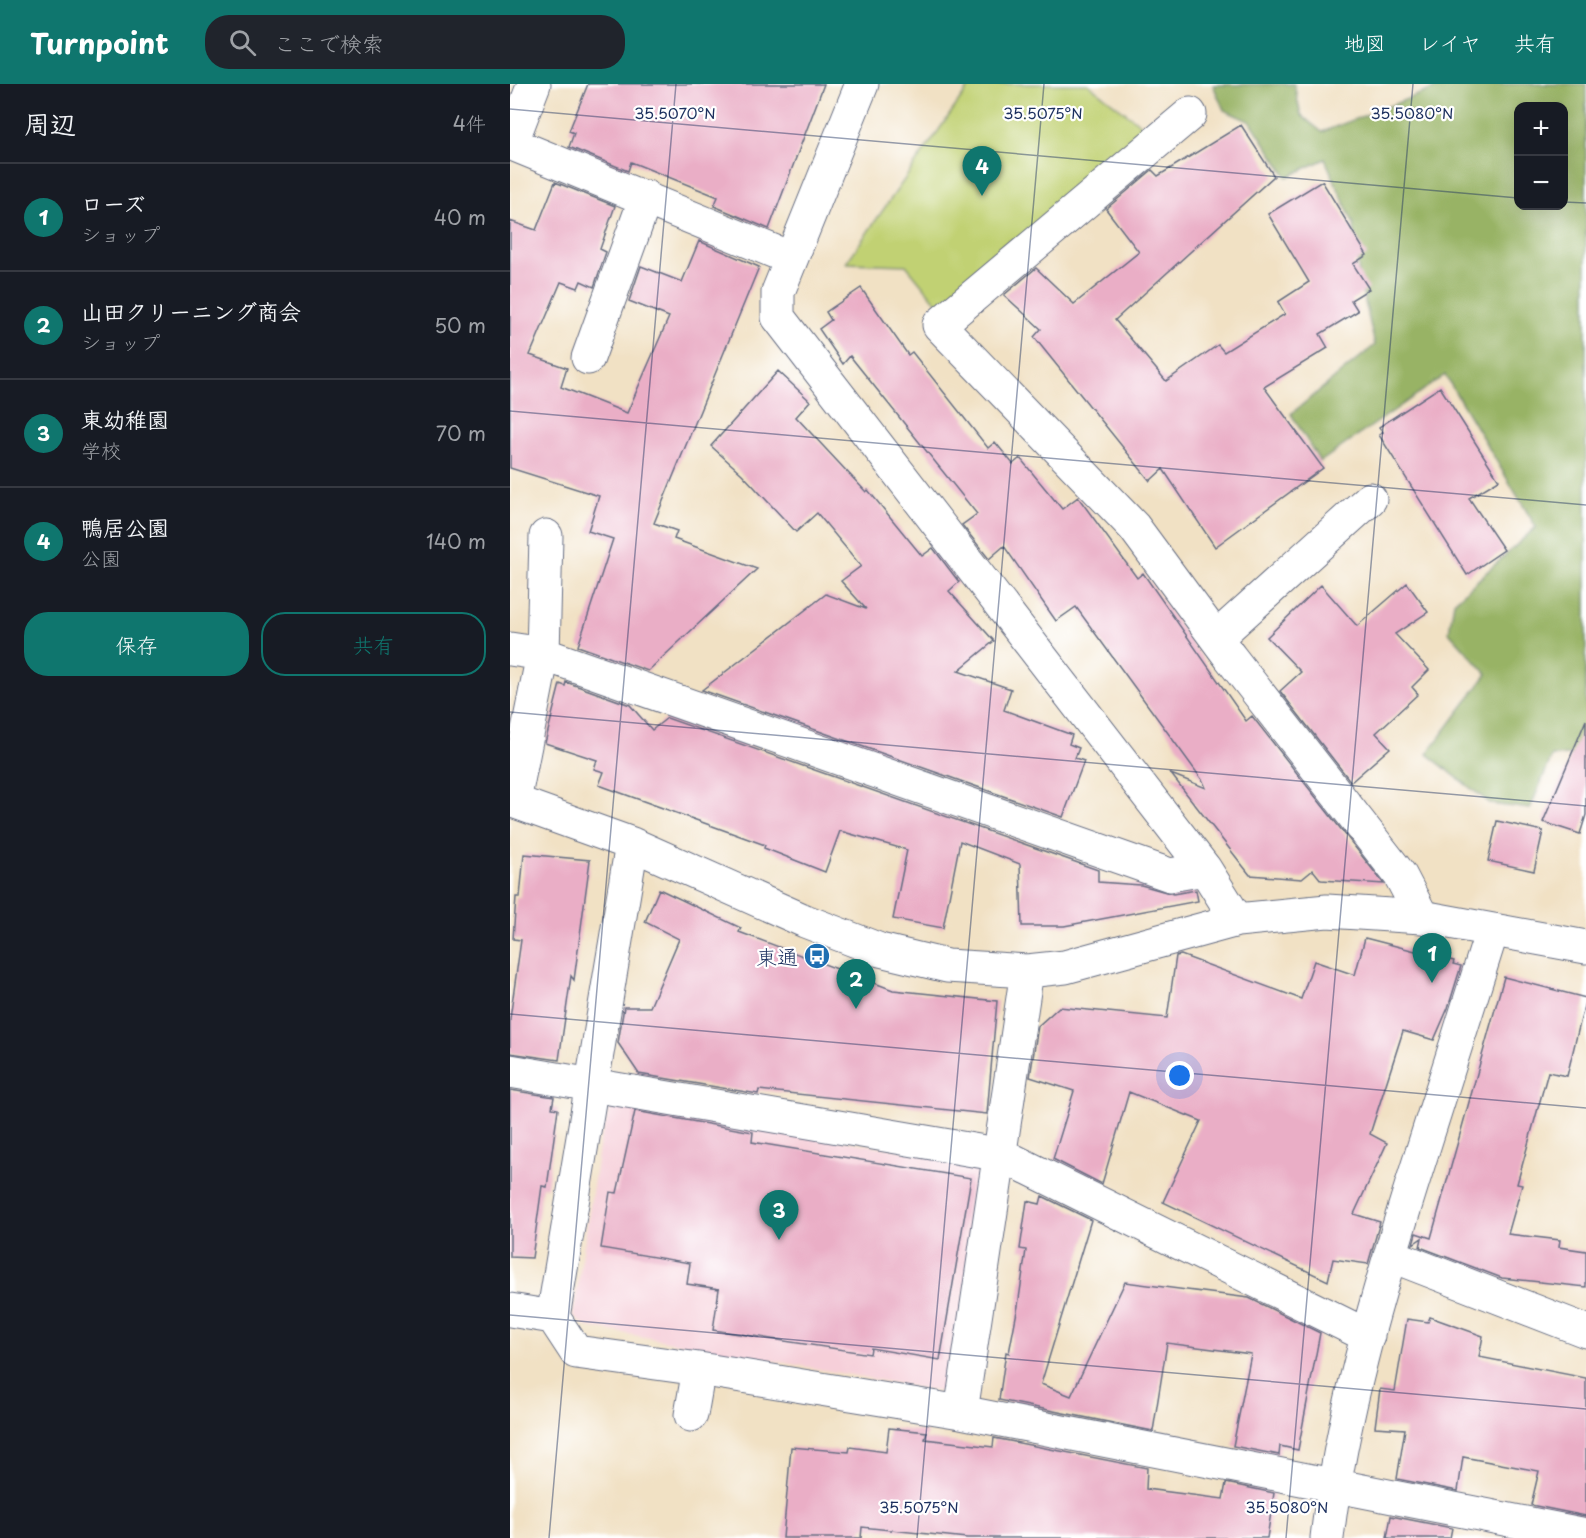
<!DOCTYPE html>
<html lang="ja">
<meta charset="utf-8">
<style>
body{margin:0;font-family:"Playpen Sans","Klee One",sans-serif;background:#20242c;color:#f1f3f6}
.controls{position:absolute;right:18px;top:18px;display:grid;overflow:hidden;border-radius:12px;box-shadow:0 6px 24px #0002}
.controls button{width:54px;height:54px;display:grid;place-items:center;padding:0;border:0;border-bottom:2px solid #363941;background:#171b24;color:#f1f3f6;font:30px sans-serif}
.you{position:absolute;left:670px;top:992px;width:21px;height:21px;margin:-15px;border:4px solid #fff;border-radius:50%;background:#1a73e8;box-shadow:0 0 0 9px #1a73e833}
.badge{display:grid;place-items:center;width:39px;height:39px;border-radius:50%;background:#0f766e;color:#fff;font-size:20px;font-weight:700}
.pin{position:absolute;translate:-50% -50px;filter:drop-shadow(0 2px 3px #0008)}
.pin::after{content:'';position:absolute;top:32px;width:21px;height:18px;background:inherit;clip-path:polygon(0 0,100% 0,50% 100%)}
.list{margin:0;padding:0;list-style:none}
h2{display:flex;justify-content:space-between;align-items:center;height:78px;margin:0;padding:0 24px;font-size:26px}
h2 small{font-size:20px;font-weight:400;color:#9ea1a6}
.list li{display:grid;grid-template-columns:39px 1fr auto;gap:18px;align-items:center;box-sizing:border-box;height:108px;padding:0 24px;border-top:2px solid #363941}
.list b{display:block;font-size:22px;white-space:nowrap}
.list p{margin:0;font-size:20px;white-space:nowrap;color:#9ea1a6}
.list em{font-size:20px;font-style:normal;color:#9ea1a6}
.actions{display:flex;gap:12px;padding:18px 24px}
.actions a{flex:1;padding:14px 0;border:2px solid #0f766e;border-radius:24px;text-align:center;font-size:21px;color:#0f766e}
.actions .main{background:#0f766e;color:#fff}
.icon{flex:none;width:33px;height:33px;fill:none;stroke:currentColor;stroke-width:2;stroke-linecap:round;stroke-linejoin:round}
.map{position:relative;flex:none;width:1076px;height:1454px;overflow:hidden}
header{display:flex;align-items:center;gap:36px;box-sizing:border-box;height:84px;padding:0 30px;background:#0f766e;color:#fff}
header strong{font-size:28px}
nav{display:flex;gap:33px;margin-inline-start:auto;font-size:21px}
.search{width:420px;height:54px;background:#20242c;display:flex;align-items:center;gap:15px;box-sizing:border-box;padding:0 21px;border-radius:24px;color:#9ea1a6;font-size:22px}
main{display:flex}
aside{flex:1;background:#171b24}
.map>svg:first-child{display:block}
.built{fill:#f6cfd9}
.green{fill:#c1d173;stroke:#6e8068;stroke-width:1.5}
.forest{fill:#98b365;stroke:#5a7162;stroke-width:1.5;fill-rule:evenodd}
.building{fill:#eaaec6}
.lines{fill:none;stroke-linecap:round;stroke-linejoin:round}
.minor-casing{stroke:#666d82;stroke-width:35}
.minor{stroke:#fff;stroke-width:33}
.ticks{fill:none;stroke:#1b2f5e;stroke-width:1.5;stroke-opacity:0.45}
.labels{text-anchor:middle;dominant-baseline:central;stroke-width:4.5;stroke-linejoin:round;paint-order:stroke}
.poi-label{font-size:21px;fill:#1b2f5e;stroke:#fff;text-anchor:end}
.ticks-label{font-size:15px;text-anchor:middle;fill:#1b2f5e;stroke:#fff;stroke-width:4.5;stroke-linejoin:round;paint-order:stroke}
</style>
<header>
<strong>Turnpoint</strong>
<div class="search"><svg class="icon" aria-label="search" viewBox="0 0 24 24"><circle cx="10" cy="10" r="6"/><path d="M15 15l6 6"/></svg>ここで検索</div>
<nav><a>地図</a><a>レイヤ</a><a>共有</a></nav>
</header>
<main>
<aside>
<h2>周辺<small>4件</small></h2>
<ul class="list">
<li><span class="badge">1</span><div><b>ローズ</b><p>ショップ</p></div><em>40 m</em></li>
<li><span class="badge">2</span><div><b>山田クリーニング商会</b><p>ショップ</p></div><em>50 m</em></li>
<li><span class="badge">3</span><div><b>東幼稚園</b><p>学校</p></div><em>70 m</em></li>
<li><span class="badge">4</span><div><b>鴨居公園</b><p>公園</p></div><em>140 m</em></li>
</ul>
<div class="actions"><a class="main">保存</a><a>共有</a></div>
</aside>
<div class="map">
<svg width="1076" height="1454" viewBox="0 0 1076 1454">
<rect width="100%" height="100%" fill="#fff"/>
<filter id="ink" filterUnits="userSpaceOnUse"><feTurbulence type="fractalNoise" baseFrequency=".0167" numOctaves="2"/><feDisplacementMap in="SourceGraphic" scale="12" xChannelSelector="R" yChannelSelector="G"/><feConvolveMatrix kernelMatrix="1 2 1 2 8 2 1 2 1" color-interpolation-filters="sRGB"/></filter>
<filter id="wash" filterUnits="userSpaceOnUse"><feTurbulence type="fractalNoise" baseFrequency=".008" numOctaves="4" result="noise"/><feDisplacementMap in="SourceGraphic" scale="24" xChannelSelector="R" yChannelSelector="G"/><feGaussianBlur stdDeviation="1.35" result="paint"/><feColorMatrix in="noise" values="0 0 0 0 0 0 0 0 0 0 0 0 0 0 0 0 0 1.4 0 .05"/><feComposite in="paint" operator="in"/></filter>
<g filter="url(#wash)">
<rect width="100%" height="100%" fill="#f1e1c4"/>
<!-- built -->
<path class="built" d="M102 1020 478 1080 438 1309 75 1242 63 1232 90 1057Z"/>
<!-- green -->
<path class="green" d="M461 0H578L638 46 432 225 396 181 336 179Z"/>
<!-- forest -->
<path class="forest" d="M784 0 791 31 812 48 936 0H1076V670L1042 672 1020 725 981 720 917 670 977 590 939 548 944 518 1026 443 935 291 810 378 781 330 865 261 849 192 844 141 815 75 777 93 741 38 714 26 703 1ZM1008 22H1054V122H1008Z"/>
<g id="blocks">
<!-- building -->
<path class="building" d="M78 0H314L259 145 204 122 208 113 121 78 118 87 59 63 64 49 59 47Z
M731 41 764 92 605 236 656 297 708 261 714 268 775 230 768 218 799 198 758 130 812 97 857 171 843 180 859 205 841 216 848 227 810 250 818 264 754 303 813 384 705 463 653 385 640 397 524 253 531 245 494 211 526 184 564 220 629 168 596 125 642 86 648 92Z
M45 98 105 122 90 165 96 168 84 203 71 197 68 204 51 198 20 271 57 284 51 303 117 329 159 233 119 217 131 182 172 198 189 157 249 183 144 439 167 447 164 455 247 485 138 587 68 562 103 455 78 447 89 412 0 384V137L26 146Z
M351 204 398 271 402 268 478 364 485 358 503 380 510 374 552 425 568 413 627 494 633 489 736 637 742 632 874 800 811 796 803 786 792 795 740 791 661 690 696 704 693 697 566 523 546 537 494 462 479 475 452 441 467 430 340 272 333 280 309 245 321 236 316 228Z
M268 287 300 317 286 333 356 408 358 406 412 472 423 464 449 498 439 507 484 557 448 587 501 605 494 626 562 651 559 660 569 664 565 674 574 677 553 733 192 606 316 510 356 525 331 497 351 482 307 429 286 448 232 390 201 362Z
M930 303 989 396 959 414 994 466 957 491 869 351 873 348 869 343Z
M897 499 918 528 885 550 919 586 902 603 908 610 866 649 880 664 841 698 770 607 791 588 757 553 811 501 847 542Z
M56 598 120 621 142 646 157 634 588 786V798L631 801 663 810 686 806 688 817 554 842H512L510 780 450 757 433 844 383 835 397 766 330 747 315 788 254 764 255 761 89 701 94 688 84 685 87 676 35 659 50 600 55 602Z
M1076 636V731L1070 750 1033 738Z
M987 737 1033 747 1024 787 978 777Z
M14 770 80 776 64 896 61 892 49 976 0 969V935L11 856 3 855 6 813H10Z
M149 805 231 844 229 848 383 906 487 917 477 1030 249 1006 248 1010 129 990 108 959 114 923H140L169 855 135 838Z
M855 854 944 877 943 880 951 882 938 924 924 956 893 947 860 1050 877 1059 844 1130 870 1138 858 1180 823 1175 818 1197 653 1118 691 1037 619 1008 592 1100 543 1075 564 1007 520 993 528 942 549 923 657 934 666 872 671 871 791 915 804 877 845 891Z
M994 893 1076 914 1057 992 1038 988 1007 1100 1012 1101 998 1150 1050 1156 1049 1163 1076 1167V1203L992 1194 910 1163 912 1154 903 1160 906 1149 921 1154Z
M0 1006 44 1013 42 1024 48 1025 37 1103 32 1102 22 1174 0 1173Z
M125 1027 243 1048 242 1058 461 1094 430 1276 361 1264 360 1270 203 1246 209 1205 177 1200 180 1179 91 1164 100 1108 107 1109Z
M532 1112 581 1136 531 1300 561 1312 615 1198 739 1214 810 1249 788 1366 770 1362 769 1371 723 1362 741 1270 657 1259 643 1347 489 1316 496 1268 499 1269 508 1222 516 1166 510 1165 517 1117 530 1120Z
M920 1233 973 1252 969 1273 1076 1294V1432L1021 1421 1029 1387 953 1373 948 1407 887 1395 895 1345 865 1343 870 1305 885 1307 897 1235 918 1238Z
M379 1344 417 1348 415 1355 483 1363 484 1354 637 1384 636 1405 713 1415 716 1399 764 1409 757 1454H457L352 1443 351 1454H273L281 1363 339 1368 340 1363 376 1368Z
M881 1432 942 1444 940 1454H877Z"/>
</g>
</g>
<g filter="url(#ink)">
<use href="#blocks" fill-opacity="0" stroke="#666d82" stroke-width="1.5"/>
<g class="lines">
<!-- minor casing -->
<g class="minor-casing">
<path id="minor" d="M352 0 268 208V233L695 785 727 836
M680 30 429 241 624 443 720 573 890 791 912 833
M0 59 280 174
M1 60 24 0
M78 274 136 113
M706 554 860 415
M0 565 33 570 660 791 695 785
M0 716 122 760 295 837 370 866 437 882 517 887 555 883 727 836 817 827 912 833 1076 863
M4 717 33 570 36 452
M0 987 492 1071 858 1252
M880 1171 1076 1247
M0 1226 43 1233 66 1268 189 1285 451 1328 1076 1451
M43 1233 122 760
M451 1328 517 887
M181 1331 189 1285
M817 1454C831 1334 866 1215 902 1100 929 1016 955 931 982 847"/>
</g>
<!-- minor -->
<use href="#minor" class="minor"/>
</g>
</g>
<!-- ticks -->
<path class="ticks" d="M0 25 1008 114M1054 118 1076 119M0 327 1076 421M0 628 1076 722M0 930 1076 1024M0 1231 1076 1325M39 1454 166 0M407 1454 534 0M776 1454 903 0"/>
<!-- icons -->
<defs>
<g id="bus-disc" transform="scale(1.35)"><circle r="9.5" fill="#1f6fb2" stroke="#fff"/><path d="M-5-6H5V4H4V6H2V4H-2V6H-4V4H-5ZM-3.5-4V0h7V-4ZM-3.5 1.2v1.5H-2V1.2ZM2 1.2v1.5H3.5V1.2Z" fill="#fff"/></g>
</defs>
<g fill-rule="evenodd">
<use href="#bus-disc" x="307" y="872"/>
</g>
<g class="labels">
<!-- poi labels -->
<g class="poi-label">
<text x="288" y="872">東通</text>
</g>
</g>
<g class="ticks-label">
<text x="165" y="35">35.5070°N</text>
<text x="533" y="35">35.5075°N</text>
<text x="902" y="35">35.5080°N</text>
<text x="409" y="1429">35.5075°N</text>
<text x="777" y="1429">35.5080°N</text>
</g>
</svg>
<div class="controls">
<button>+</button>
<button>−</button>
</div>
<div class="you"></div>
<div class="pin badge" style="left:922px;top:899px">1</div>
<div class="pin badge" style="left:346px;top:925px">2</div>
<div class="pin badge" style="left:269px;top:1156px">3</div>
<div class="pin badge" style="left:472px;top:112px">4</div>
</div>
</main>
